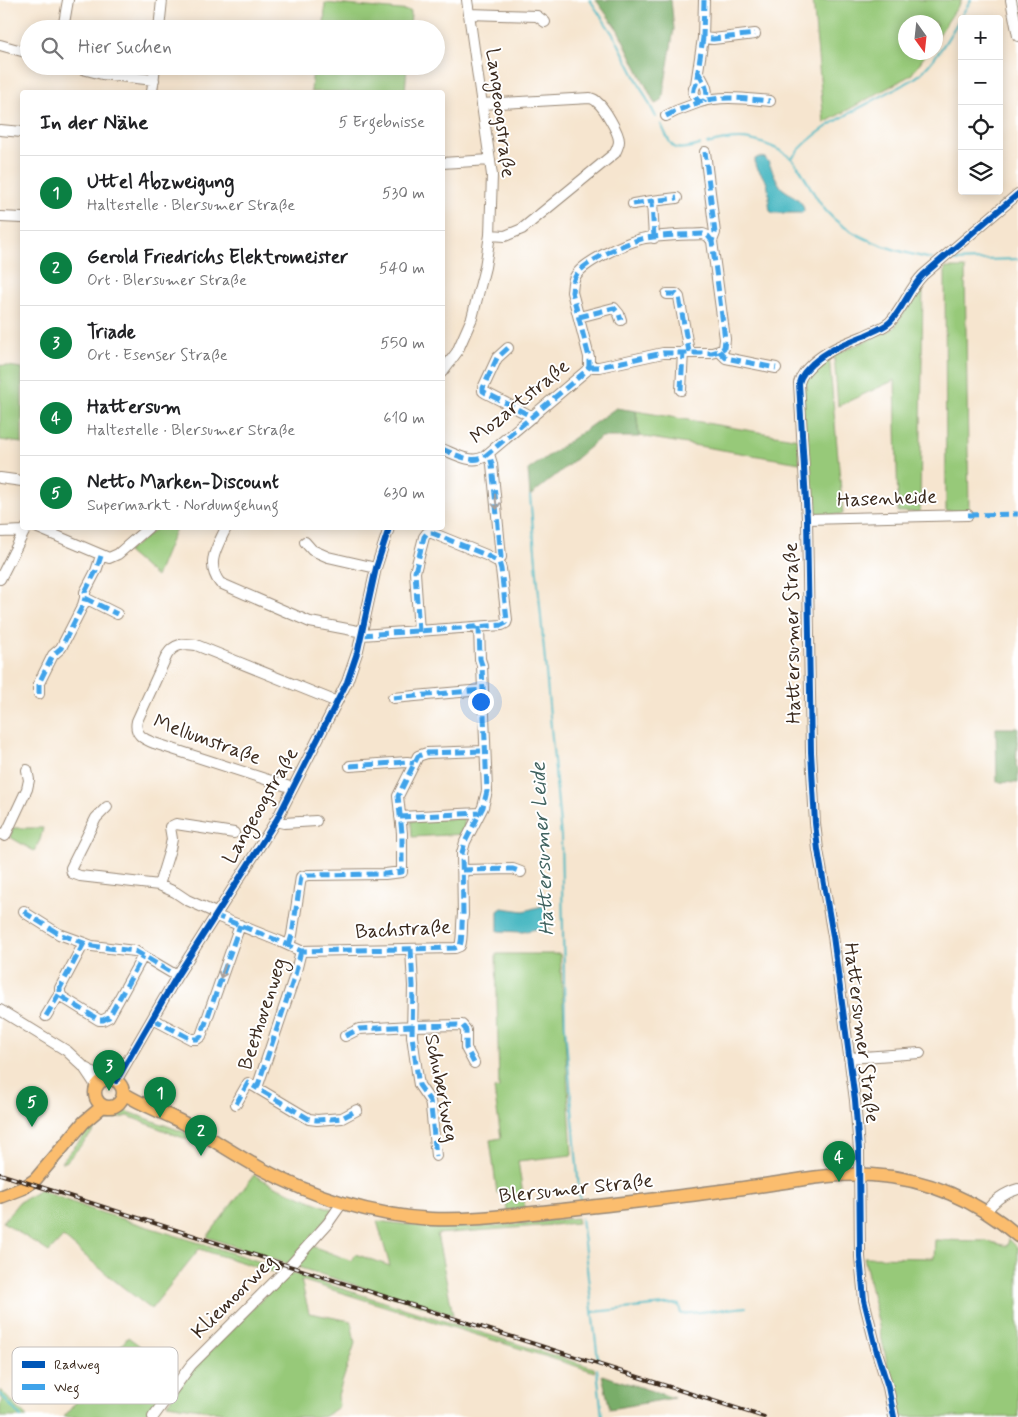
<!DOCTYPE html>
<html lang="de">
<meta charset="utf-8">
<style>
body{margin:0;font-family:Mynerve,sans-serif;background:#f2f2f2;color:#202124}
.controls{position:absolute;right:15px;top:15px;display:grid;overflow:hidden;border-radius:5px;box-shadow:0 2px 12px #0003}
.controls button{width:45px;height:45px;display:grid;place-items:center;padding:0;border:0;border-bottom:1px solid #e0e0e0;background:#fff;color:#202124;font:25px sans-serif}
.compass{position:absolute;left:898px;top:15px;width:45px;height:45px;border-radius:50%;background:#fff;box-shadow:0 2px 12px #0003;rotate:165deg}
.you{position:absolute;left:480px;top:701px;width:18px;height:18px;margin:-12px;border:4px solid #fff;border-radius:50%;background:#1a73e8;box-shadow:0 0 0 8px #1a73e833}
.badge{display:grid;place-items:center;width:32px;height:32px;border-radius:50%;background:#0b8043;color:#fff;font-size:16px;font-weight:700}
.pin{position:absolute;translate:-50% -41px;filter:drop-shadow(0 1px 2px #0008)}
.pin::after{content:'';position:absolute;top:26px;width:18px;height:15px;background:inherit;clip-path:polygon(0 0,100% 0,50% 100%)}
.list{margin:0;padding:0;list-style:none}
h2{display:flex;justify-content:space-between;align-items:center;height:65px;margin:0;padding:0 20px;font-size:21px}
h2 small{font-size:16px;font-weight:400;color:#757577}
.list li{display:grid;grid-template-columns:32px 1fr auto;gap:15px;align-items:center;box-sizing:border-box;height:75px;padding:0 20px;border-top:1px solid #e0e0e0}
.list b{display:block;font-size:19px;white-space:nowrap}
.list p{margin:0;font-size:16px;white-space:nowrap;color:#757577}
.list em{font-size:16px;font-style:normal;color:#757577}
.icon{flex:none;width:28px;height:28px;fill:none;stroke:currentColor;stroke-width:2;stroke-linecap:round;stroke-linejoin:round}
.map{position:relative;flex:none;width:1018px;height:1417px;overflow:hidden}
.search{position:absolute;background:#fff;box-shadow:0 2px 12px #0003;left:20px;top:20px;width:425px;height:55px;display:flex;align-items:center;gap:12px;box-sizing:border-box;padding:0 18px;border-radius:28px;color:#757577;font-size:19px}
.panel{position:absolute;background:#fff;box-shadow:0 2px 12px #0003;left:20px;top:90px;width:425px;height:440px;border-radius:5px}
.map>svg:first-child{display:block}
.green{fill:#97c979;stroke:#697a4c}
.forest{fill:#79ad69;stroke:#5a6c44}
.water{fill:#49b8c2;stroke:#427170}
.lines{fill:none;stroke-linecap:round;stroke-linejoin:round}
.stream{stroke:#49b8c2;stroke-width:2}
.minor-casing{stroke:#988876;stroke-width:12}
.major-casing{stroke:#988876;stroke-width:15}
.minor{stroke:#fff;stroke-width:10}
.major{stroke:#fbbd6e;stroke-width:12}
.rail-casing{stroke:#3b2a1e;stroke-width:4}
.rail{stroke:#fff;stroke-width:2;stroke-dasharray:5.5;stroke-linecap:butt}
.quiet{stroke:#3fa3ea;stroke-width:5;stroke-dasharray:10 5;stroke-linecap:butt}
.cycleway-casing{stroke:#fff;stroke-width:9}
.cycleway{stroke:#0057b8;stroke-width:6}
.oneway{stroke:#a79f9a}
.labels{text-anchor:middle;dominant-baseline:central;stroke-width:4;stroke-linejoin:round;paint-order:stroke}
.street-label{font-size:20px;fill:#3b2a1e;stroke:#fff}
.water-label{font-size:21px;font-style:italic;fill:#416360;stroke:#fff}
.key{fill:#fff;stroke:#c4bfbc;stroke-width:1}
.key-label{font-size:14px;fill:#3b2a1e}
</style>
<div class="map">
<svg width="1018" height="1417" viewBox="0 0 1018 1417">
<rect width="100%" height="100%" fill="#fff"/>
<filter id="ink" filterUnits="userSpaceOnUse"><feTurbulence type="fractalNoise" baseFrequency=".02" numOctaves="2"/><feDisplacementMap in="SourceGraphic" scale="10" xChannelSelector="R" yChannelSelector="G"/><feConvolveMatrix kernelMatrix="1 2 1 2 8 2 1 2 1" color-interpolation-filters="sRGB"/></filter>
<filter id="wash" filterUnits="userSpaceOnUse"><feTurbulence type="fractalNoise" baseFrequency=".0096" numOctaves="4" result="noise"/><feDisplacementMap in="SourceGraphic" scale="20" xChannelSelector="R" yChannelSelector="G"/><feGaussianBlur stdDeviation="1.12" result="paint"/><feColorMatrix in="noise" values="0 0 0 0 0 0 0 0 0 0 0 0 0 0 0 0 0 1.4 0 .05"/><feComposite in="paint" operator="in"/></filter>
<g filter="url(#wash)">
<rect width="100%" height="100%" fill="#f6e5cf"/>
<!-- green -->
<path class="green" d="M813 0H962L936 39V22H906V52L927 53 911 75 824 123Z
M325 3 411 11 410 29H324Z
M313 66H407L405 92H311Z
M945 268H965L969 511H946Z
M923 283 920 512H898L895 380 838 406 834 355 893 329Z
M829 355 843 514 812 516 801 397 803 381 809 371Z
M0 365 22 368V443L0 440Z
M636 411 799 439 800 463 639 436Z
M157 528H176L156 577 127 552Z
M464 818 465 834 412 837 411 821Z
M13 828H43L40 840 34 851 10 837Z
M496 954H560L572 1155 518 1161 525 1208 507 1211 505 1192 497 1193 490 1140 501 1138 494 1089 499 1088Z
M126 1111 184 1132 190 1136 188 1140 128 1116 102 1122 66 1162H61L97 1121 101 1117Z
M254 1175 275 1186 334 1210 288 1264 207 1237Z
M40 1190 93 1210 284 1269 279 1274 199 1249 151 1309 115 1281 63 1237 49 1252 3 1222 19 1202 34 1194Z
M577 1218 578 1223 437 1234 453 1315 294 1266 312 1246 352 1261 355 1254 390 1266 377 1221 436 1228 481 1227Z
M1009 1239 1018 1248V1417H897V1409L864 1257 934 1258 935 1240 986 1241 1007 1246Z
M289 1272 594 1368 595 1372 301 1280 309 1313 351 1321 355 1343 338 1395 339 1407 323 1417H253L167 1404 196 1366Z
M128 1337 180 1376 149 1417H64Z
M0 1390 27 1417H0V1404L3 1401 0 1398Z"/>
<!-- forest -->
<path class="forest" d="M596 0H671L674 29 662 101 655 104 618 30Z
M616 408 636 411 639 437H601L571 463 530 496 528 470Z
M996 728H1018L1016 765 1018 769V783L997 782Z
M602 1375 674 1398 610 1409Z"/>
<!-- water -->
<path class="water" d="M759 157 765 158 768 161C771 167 778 185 783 189 791 195 804 200 804 211L802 213H773L770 211C768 201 770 190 766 181 761 173 755 168 755 159Z
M542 906H544L547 909 546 915 549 930 547 932 536 929 523 932 498 931V911L502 908 524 911Z"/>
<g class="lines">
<!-- stream -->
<path class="stream" d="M590 0 616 39 656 117
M661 124C673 149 671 153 700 145
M707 144C718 141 729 139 740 139 754 139 776 147 787 155 792 158 796 164 800 169 808 182 815 198 826 211 849 238 898 252 932 259
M792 158C816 127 855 111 889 92 898 87 911 82 919 75 941 55 955 25 971 0
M950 261 1018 259
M530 496 561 837 565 1026 580 1201
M581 1218 598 1360
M593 1312 674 1304 679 1305 681 1314 746 1307
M597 1369 602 1417
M0 1394 21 1417"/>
</g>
</g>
<g filter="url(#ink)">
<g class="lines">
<!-- minor casing -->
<g class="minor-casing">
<path id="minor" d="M704 0 703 38 713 39 755 34
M1011 0 1018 36
M469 14 537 16 545 22
M63 29 68 0
M159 29 162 0
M703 38 696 84C692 91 693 97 700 102 722 95 747 99 770 101
M0 45 29 53
M71 66 102 74 154 80
M698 72C703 81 711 91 704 101
M152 92 155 66
M482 104 590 98C593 99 595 99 597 102 604 107 619 133 619 141 619 145 617 149 615 153L522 229 505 236 490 235
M666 116 676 111 700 102
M0 130 22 132
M442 163 490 160
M633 204 652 201
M0 217 22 218
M654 238 652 201 677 198
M667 294H676L679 297 689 352
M579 317 614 308 619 314 621 320
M508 348 497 358 483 388V391L486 393 533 417
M719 351 726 358 776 368
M589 367H599L663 353H712L719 351 724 348 725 339 712 241
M442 372 457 352 472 318 485 267 490 235 492 175 467 0
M681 390 683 352
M442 449C455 454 471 464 484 457L586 371 589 367V357L572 292C573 287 572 282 575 277 582 262 626 243 641 239 659 235 685 235 703 234L708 236 712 241 715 233 705 152
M0 478 22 481
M807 519 968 515
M38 528 109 558 118 554 148 528
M226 528C217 547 205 564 220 583L310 622 363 632
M0 532 24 531
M305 542 312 550 328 557 376 568
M101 556 96 571 85 592V598L117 614
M0 579 26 528
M419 632 415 572 424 537 427 533H432L486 555 499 562
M362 635 502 625 506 623 507 620 501 569 499 562 501 557 492 464 489 454
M39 694V683L53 655 61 648 83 605 85 598
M393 698 482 690
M350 766 407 762 414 763
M293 788 154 743C143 739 134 734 137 721L167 655C174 644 184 643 196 645L337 702
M107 807 96 818 71 868 72 873 80 876 159 885 175 892 187 900 216 913
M400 817 480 813
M275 821 284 823 316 821
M0 833 5 836 27 789 29 780 27 770
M462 870 513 869 521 872
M159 885 170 849 172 839 170 827 176 824 234 833
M24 911 27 914 59 934 84 943 92 946 135 951 177 976
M214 915 279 941 301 951 455 948 460 946C463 937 461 925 463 915L462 853 465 842 483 807 487 791 482 665 480 659 479 627
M84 943 60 988V993L62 997 99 1020H103L109 1017 143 956
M289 945 292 935 301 877 308 875 385 874 402 872V833L398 796 418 756 427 753 484 751
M411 949 413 986 412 1036 418 1079 419 1085 430 1101 431 1107 436 1156
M301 951 295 975 257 1088 309 1119 317 1120 342 1118 357 1110
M0 1010 67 1051 83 1066 97 1087
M46 1016 60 993
M153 1019 191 1039H197L201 1036 240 925
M345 1036 359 1029 412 1026 462 1025 466 1030V1048L474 1063
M849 1058 920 1053
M88 1069 103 1081
M116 1081 177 976 277 819 347 682 358 650 376 568 389 528
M236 1104 248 1083 257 1088
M986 1212C994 1200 1004 1193 1018 1189
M153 1417 191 1365 289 1267 328 1223 342 1203
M894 1417 888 1387 877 1352 864 1300 860 1257 859 1150 855 1100 833 936 818 850 815 823 811 752 807 519 799 383C801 375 806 370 812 364 827 350 846 343 866 335 874 331 883 328 890 322 903 309 909 289 923 275L1018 194"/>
</g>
<!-- major casing -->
<g class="major-casing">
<path id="major" d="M95 1093a14 14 0 1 1 28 0a14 14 0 1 1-28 0Z
M123 1093C145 1107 169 1114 191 1127 214 1140 236 1155 260 1168 313 1197 370 1215 431 1219 475 1221 519 1214 562 1210 625 1203 688 1196 750 1187 791 1182 831 1172 872 1175 926 1178 978 1201 1018 1236
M0 1197 23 1188 35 1180 84 1122 103 1106"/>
</g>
<!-- minor -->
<use href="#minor" class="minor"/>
<!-- major -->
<use href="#major" class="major"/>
<!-- rail casing -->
<g class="rail-casing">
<path id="rail" d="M0 1174 764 1417"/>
</g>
<!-- rail -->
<use href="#rail" class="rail"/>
<!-- quiet -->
<path class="quiet" d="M704 0 703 38 713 39 755 34
M703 38 696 84C692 91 693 97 700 102 722 95 747 99 770 101
M698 72C703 81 711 91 704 101
M666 116 676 111 700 102
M633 204 652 201
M654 238 652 201 677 198
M667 294H676L679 297 689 352
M579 317 614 308 619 314 621 320
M508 348 497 358 483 388V391L486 393 533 417
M719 351 726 358 776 368
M589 367H599L663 353H712L719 351 724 348 725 339 712 241
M681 390 683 352
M442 449C455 454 471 464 484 457L586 371 589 367V357L572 292C573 287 572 282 575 277 582 262 626 243 641 239 659 235 685 235 703 234L708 236 712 241 715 233 705 152
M968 515 1018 514
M101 556 96 571 85 592V598L117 614
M419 632 415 572 424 537 427 533H432L486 555 499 562
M362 635 502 625 506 623 507 620 501 569 499 562 501 557 492 464 489 454
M39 694V683L53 655 61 648 83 605 85 598
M393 698 482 690
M350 766 407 762 414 763
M400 817 480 813
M462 870 513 869 521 872
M24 911 27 914 59 934 84 943 92 946 135 951 177 976
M214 915 279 941 301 951 455 948 460 946C463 937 461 925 463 915L462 853 465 842 483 807 487 791 482 665 480 659 479 627
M84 943 60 988V993L62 997 99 1020H103L109 1017 143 956
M289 945 292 935 301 877 308 875 385 874 402 872V833L398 796 418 756 427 753 484 751
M411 949 413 986 412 1036 418 1079 419 1085 430 1101 431 1107 436 1156
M301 951 295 975 257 1088 309 1119 317 1120 342 1118 357 1110
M46 1016 60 993
M153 1019 191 1039H197L201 1036 240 925
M345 1036 359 1029 412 1026 462 1025 466 1030V1048L474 1063
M236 1104 248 1083 257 1088"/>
<!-- cycleway casing -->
<g class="cycleway-casing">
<path id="cycleway" d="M116 1081 177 976 277 819 347 682 358 650 376 568 389 528
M894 1417 888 1387 877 1352 864 1300 860 1257 859 1150 855 1100 833 936 818 850 815 823 811 752 807 519 799 383C801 375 806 370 812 364 827 350 846 343 866 335 874 331 883 328 890 322 903 309 909 289 923 275L1018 194"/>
</g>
<!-- cycleway -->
<use href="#cycleway" class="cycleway"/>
</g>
<!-- one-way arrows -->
<defs><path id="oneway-shaft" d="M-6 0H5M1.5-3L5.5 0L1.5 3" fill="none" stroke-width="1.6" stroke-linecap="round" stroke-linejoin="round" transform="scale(1.25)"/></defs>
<g class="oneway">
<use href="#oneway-shaft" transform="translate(496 502) rotate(83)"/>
<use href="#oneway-shaft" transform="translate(223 971) rotate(110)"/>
</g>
</g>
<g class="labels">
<!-- street labels -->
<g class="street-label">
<text transform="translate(500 113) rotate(83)">Langeoogstraße</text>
<text transform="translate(520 402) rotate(-39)">Mozartstraße</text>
<text transform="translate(887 499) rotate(-2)">Hasenheide</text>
<text transform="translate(793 633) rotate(-91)">Hattersumer Straße</text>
<text transform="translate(207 740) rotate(20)">Mellumstraße</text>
<text transform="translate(261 806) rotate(-60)">Langeoogstraße</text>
<text transform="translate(403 930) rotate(-3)">Bachstraße</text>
<text transform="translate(263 1014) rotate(-72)">Beethovenweg</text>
<text transform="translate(861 1033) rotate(83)">Hattersumer Straße</text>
<text transform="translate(441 1088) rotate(79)">Schubertweg</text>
<text transform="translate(576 1189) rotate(-6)">Blersumer Straße</text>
<text transform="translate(234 1297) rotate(-45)">Kliemoorweg</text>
</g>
<!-- water labels -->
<g class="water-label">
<text transform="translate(543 849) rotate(-93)">Hattersumer Leide</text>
</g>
</g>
<!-- legend -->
<rect x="12" y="1347" width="166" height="57" rx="8" class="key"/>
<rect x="22" y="1361" width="23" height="7" fill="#0057b8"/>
<rect x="22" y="1384" width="23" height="6" fill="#3fa3ea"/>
<g class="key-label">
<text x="54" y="1369">Radweg</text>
<text x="54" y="1392">Weg</text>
</g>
</svg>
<div class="controls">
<button>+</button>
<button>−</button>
<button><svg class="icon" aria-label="locate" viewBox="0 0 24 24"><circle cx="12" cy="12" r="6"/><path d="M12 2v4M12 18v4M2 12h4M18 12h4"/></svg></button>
<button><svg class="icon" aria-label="layers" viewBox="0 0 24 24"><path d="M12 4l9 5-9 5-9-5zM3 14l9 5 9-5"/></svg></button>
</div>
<svg class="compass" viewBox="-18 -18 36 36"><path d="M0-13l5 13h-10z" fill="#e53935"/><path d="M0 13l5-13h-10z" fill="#757577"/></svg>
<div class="you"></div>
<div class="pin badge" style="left:160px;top:1118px">1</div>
<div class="pin badge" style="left:201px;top:1156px">2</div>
<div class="pin badge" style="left:109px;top:1091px">3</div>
<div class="pin badge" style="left:839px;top:1182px">4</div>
<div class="pin badge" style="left:32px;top:1127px">5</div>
<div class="search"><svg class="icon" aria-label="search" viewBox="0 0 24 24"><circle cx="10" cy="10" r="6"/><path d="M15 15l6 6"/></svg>Hier suchen</div>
<section class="panel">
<h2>In der Nähe<small>5 Ergebnisse</small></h2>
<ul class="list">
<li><span class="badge">1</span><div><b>Uttel Abzweigung</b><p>Haltestelle · Blersumer Straße</p></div><em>530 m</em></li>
<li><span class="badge">2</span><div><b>Gerold Friedrichs Elektromeister</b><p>Ort · Blersumer Straße</p></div><em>540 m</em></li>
<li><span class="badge">3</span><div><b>Triade</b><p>Ort · Esenser Straße</p></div><em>550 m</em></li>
<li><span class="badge">4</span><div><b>Hattersum</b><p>Haltestelle · Blersumer Straße</p></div><em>610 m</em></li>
<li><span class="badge">5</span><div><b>Netto Marken-Discount</b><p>Supermarkt · Nordumgehung</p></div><em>630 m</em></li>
</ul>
</section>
</div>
